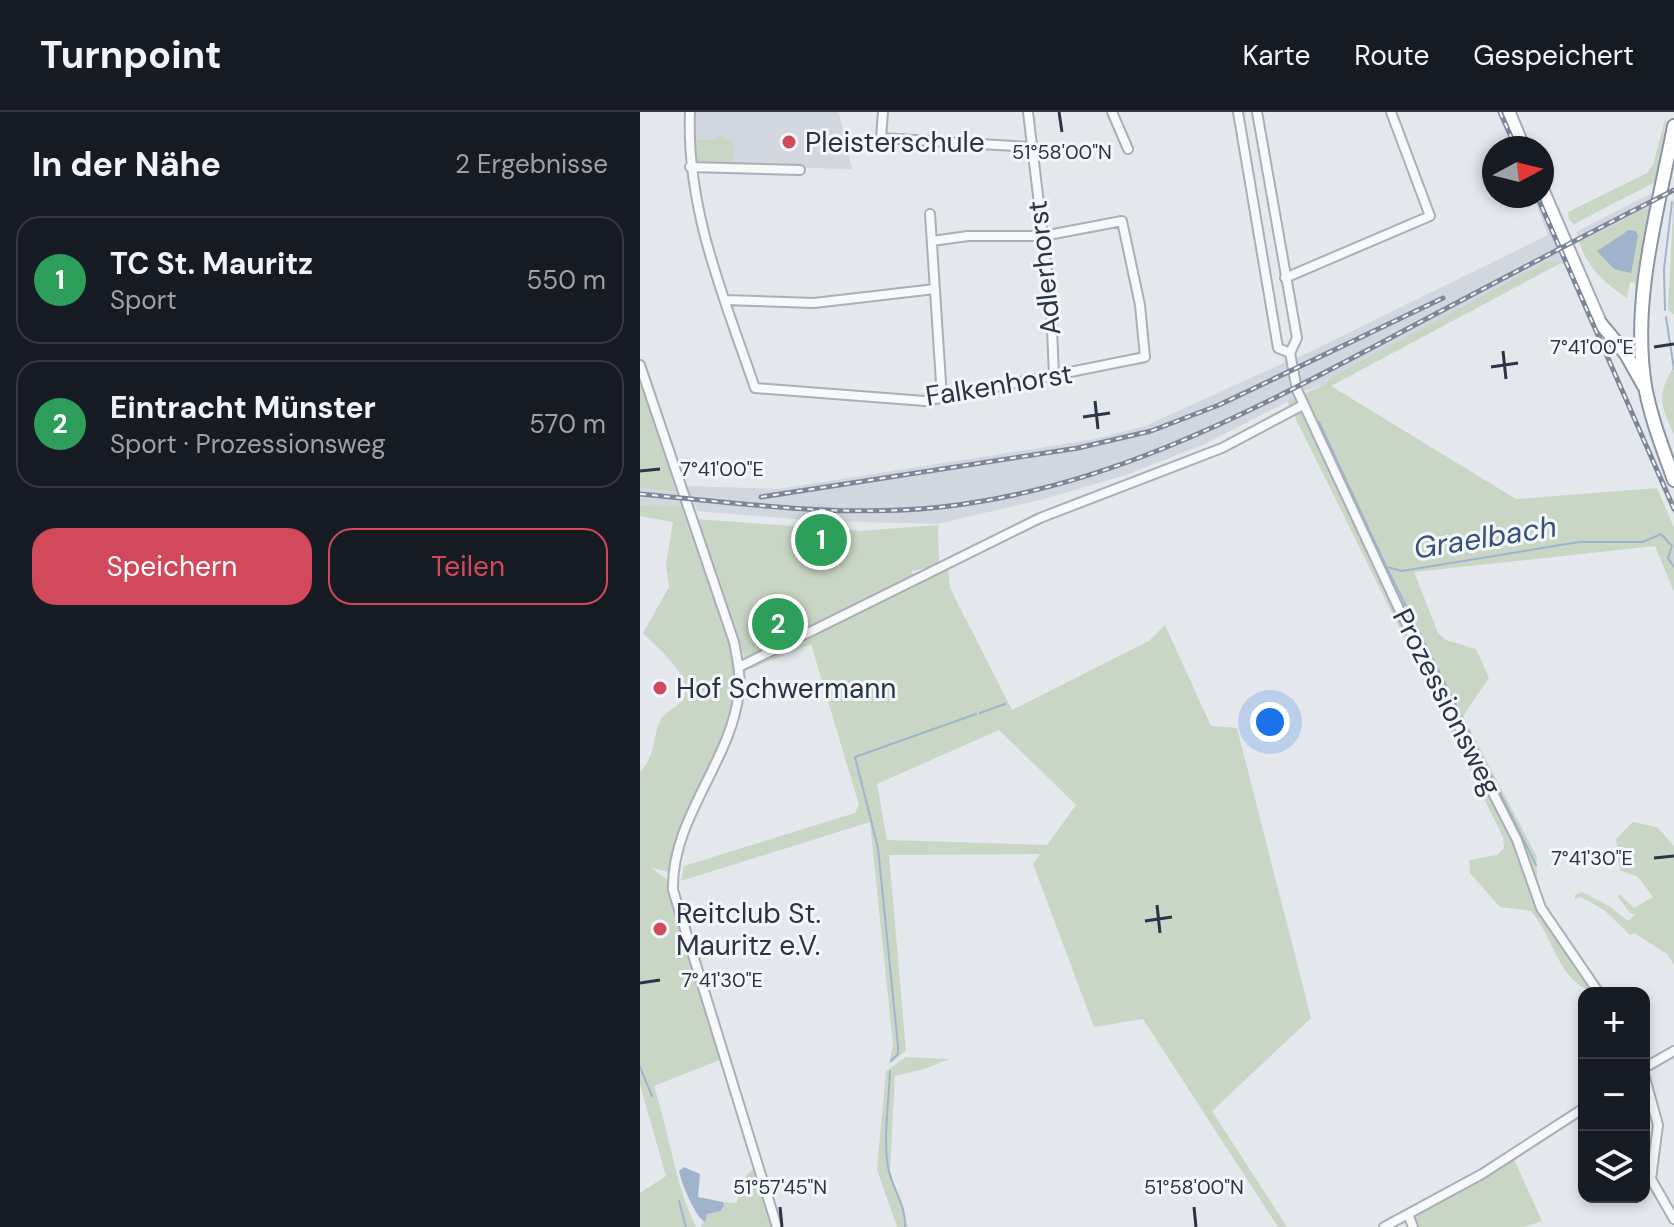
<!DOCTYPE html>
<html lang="de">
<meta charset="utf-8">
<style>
body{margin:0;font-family:"DM Sans",sans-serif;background:#242831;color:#f1f3f6}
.controls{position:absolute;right:24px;bottom:24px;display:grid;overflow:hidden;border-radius:16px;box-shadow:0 4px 12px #0003}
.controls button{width:72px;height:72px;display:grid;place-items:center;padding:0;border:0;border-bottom:2px solid #363941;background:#171b24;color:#f1f3f6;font:40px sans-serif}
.compass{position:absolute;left:842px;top:24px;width:72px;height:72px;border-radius:50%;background:#171b24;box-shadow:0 4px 12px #0003;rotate:83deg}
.you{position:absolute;left:630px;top:610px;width:28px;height:28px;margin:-20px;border:6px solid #fff;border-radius:50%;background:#1a73e8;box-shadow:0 0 0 12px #1a73e833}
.badge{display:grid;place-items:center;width:52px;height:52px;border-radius:50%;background:#d1495b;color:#fff;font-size:26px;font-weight:700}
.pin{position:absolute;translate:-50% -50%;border:4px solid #fff;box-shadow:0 2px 8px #0006}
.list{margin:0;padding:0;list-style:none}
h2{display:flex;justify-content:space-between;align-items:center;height:104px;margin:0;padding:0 32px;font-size:34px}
h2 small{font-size:26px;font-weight:400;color:#9ea1a6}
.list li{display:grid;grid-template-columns:52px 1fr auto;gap:24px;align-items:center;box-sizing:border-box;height:128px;margin:0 16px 16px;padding:0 16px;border:2px solid #363941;border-radius:24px}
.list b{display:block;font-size:30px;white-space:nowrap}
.list p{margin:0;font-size:26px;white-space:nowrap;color:#9ea1a6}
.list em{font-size:26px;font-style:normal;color:#9ea1a6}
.actions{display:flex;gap:16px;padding:24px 32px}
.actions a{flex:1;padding:18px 0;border:2px solid #d1495b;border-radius:24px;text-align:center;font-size:28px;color:#d1495b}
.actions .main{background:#d1495b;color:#fff}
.icon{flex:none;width:44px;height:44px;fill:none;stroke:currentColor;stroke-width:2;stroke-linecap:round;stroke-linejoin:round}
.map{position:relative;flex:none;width:1034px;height:1115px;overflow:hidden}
header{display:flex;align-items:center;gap:48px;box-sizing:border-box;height:112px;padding:0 40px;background:#171b24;border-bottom:2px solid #363941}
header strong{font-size:38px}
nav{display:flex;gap:44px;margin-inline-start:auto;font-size:28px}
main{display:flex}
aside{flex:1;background:#171b24}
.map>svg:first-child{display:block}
.built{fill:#d2d6de}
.green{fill:#c9d6c5;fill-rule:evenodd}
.water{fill:#9fb4cc}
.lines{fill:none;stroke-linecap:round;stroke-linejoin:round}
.stream{stroke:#9fb4cc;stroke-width:2}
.minor-casing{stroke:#a9aeb7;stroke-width:12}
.major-casing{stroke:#a3abb8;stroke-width:15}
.highway-casing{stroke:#8b94a3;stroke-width:16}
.minor{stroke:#f7f8fa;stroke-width:8}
.major{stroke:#fff;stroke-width:11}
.highway{stroke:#fff;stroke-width:12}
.rail-casing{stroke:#7d8696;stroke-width:5}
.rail{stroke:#f4f6f9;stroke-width:2;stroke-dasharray:6;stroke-linecap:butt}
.ticks{fill:none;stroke:#2b3445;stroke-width:3}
.poi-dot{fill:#d1495b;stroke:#f4f6f9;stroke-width:3}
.labels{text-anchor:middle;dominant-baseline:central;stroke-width:6;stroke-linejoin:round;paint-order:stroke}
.poi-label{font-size:28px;fill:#2b3445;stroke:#f4f6f9;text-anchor:start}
.street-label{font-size:28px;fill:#2b3445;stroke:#f4f6f9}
.water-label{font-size:30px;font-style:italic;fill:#34527a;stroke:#f4f6f9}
.ticks-label{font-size:20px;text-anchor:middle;fill:#2b3445;stroke:#f4f6f9;stroke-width:6;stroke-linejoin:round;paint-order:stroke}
</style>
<header>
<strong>Turnpoint</strong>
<nav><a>Karte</a><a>Route</a><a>Gespeichert</a></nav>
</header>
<main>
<aside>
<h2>In der Nähe<small>2 Ergebnisse</small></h2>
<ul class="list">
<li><span class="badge" style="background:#2e9e5b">1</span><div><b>TC St. Mauritz</b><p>Sport</p></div><em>550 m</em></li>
<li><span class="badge" style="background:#2e9e5b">2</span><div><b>Eintracht Münster</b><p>Sport · Prozessionsweg</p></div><em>570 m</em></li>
</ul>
<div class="actions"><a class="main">Speichern</a><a>Teilen</a></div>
</aside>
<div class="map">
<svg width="1034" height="1115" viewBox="0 0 1034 1115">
<rect width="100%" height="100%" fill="#e4e7ec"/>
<!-- built -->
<path class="built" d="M55 0H199L212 57 93 54 76 28 54 27Z
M1012 81 1011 94 940 129 936 120Z
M893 84H900L1034 391V403L926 154 921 151 909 148 686 272 661 280 655 247 908 123Z
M648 249 654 286 565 332 486 363 404 387 297 412 178 409 58 399 46 374 138 377 450 328 505 314Z
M0 376 38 380 45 394 0 393Z"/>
<!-- green -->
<path class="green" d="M1027 0 1017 69 934 112 929 108 928 100 1007 61 1013 53Z
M78 22 94 31 93 54 59 51 55 47 54 27 75 28Z
M1034 81V202H1033L1028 197Z
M1011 94 995 190V171L990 170 987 186C964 171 948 156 939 130Z
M909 148 921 151 691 274 876 387 1017 376 1034 416V480L1015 434 774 460 798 521 806 528 836 537 849 566 823 604 897 745C891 799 936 840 966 881 920 881 916 828 891 799L860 795 830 761 829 748 857 743 864 736 863 725 647 289 686 272 690 266Z
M1033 256H1034V323C1021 293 1016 285 1033 256Z
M0 268 38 380 0 376Z
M0 393 45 394 97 555C99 617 57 667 37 724 33 736 32 748 28 760L10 755 28 768 33 796 50 839 82 947 14 974C29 1020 35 1072 56 1115H0V1081L26 1064 0 973V659C14 649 13 625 20 609 25 599 37 596 43 587 56 566 16 535 3 521L29 475 26 451 33 410 0 404Z
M56 407 220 419 298 413 299 454 272 459 273 467 106 550Z
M308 456 310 476 372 598 509 529 525 513 571 614 597 616 671 906 572 999 647 1115H638L503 907 454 915 393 752 400 742 249 743 266 939 249 952 253 933 230 710 41 769 44 754 215 701 219 693 171 532 110 557 108 553ZM359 618 436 693 407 733 247 728 237 672Z
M993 710 1017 715 1034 734V853L1027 842 994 821 990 823 964 798 941 785 935 787V783L942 780 969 794 988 809 996 802 990 801 978 785 979 782 994 796 1013 785 998 765 980 758 976 727Z
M266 945 309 947 284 957 255 964 250 1059 268 1115H257L237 1058 246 959Z
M872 1043 902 1109 884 1115H773L768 1102Z
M116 1054 131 1115H61L67 1102 83 1097V1090L97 1091 102 1068Z"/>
<!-- water -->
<path class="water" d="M989 118 996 119 998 124 991 161 974 157 957 139Z
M44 1055 60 1062 58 1085 83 1090 84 1093 81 1099 67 1102 65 1110C55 1105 41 1070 39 1059Z"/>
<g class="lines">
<!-- stream -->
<path class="stream" d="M1025 198 1024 157 1032 90
M1026 205 1034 257
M679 310 746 454 896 753
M747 455 762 459 939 430H1003L1021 422 1032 434 1028 446 1034 455
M340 601 365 592
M251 949 258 942V934L238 736 215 645 336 602
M0 955 12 984
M250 959C249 990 243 1025 248 1055 252 1078 266 1091 265 1115
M39 1089 46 1115"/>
<!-- minor casing -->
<g class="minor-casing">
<path id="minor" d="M50 0C46 98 84 185 115 276L285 289 505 245 500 193 482 109 403 124H328L292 129
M243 0 241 26 390 35
M388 0 411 192 414 265
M472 0 488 37
M598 0 638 236 650 241
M617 0 657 226 650 241 657 278 759 497 877 728 901 796 959 881
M50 55 160 58
M290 102 302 286
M645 166 790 104 751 0
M85 188 174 191 295 177
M0 253 94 530C97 546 101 563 99 579 92 649 31 706 33 778L137 1115
M99 555 400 406 582 336 663 293
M1004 956 1034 939
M1004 962 1018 1013 1011 1067 1034 1107
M768 1102 773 1115
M744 1115 842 1062 944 996"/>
</g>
<!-- major casing -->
<g class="major-casing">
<path id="major" d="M869 0 884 36
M902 76 961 212"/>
</g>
<!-- highway casing -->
<g class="highway-casing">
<path id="highway" d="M1034 14C1018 99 991 187 1005 274 1011 307 1023 337 1034 368
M961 212 986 242 1004 274"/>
</g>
<!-- minor -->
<use href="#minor" class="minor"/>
<!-- major -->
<use href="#major" class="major"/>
<!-- highway -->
<use href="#highway" class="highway"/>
<!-- rail casing -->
<g class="rail-casing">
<path id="rail" d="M860 0 876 36
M897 84 1034 397
M0 382C100 391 201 406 301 395 462 377 599 306 739 232 837 180 935 128 1034 78
M121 385 438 336 511 319 579 293 803 186"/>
</g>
<!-- rail -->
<use href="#rail" class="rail"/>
</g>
<!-- ticks -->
<path class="ticks" d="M419 0 422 20M1014 235 1034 232M863 239 866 267M851 255 878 251M455 289 458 317M443 305 470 301M0 359 20 357M1014 746 1034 744M517 793 520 821M505 809 532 805M0 871 20 868M140 1095 142 1115M554 1095 556 1115"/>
<!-- markers -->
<g class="poi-dot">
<circle cx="149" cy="30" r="8"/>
<circle cx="20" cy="576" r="8"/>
<circle cx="20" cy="817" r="8"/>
</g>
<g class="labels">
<!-- poi labels -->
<g class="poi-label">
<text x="165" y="30">Pleisterschule</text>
<text x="36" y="576">Hof Schwermann</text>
<text x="36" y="801">Reitclub St.<tspan x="36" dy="32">Mauritz e.V.</tspan></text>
</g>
<!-- street labels -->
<g class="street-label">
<text transform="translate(404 156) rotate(-96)">Adlerhorst</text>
<text transform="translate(359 273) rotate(-9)">Falkenhorst</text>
<text transform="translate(807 590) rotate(63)">Prozessionsweg</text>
</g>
<!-- water labels -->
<g class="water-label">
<text transform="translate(845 425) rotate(-9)">Graelbach</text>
</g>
</g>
<g class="ticks-label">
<text x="422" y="47">51°58'00"N</text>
<text x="952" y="242">7°41'00"E</text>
<text x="82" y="364">7°41'00"E</text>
<text x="952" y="753">7°41'30"E</text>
<text x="82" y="875">7°41'30"E</text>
<text x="140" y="1082">51°57'45"N</text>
<text x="554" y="1082">51°58'00"N</text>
</g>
</svg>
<div class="controls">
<button>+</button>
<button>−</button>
<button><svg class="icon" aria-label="layers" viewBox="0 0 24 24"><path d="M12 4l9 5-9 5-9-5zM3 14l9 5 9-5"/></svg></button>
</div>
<svg class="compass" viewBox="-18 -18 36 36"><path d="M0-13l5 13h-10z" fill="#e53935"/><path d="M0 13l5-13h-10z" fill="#9ea1a6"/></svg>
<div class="you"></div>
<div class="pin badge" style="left:181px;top:428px;background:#2e9e5b">1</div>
<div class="pin badge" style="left:138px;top:512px;background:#2e9e5b">2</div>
</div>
</main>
